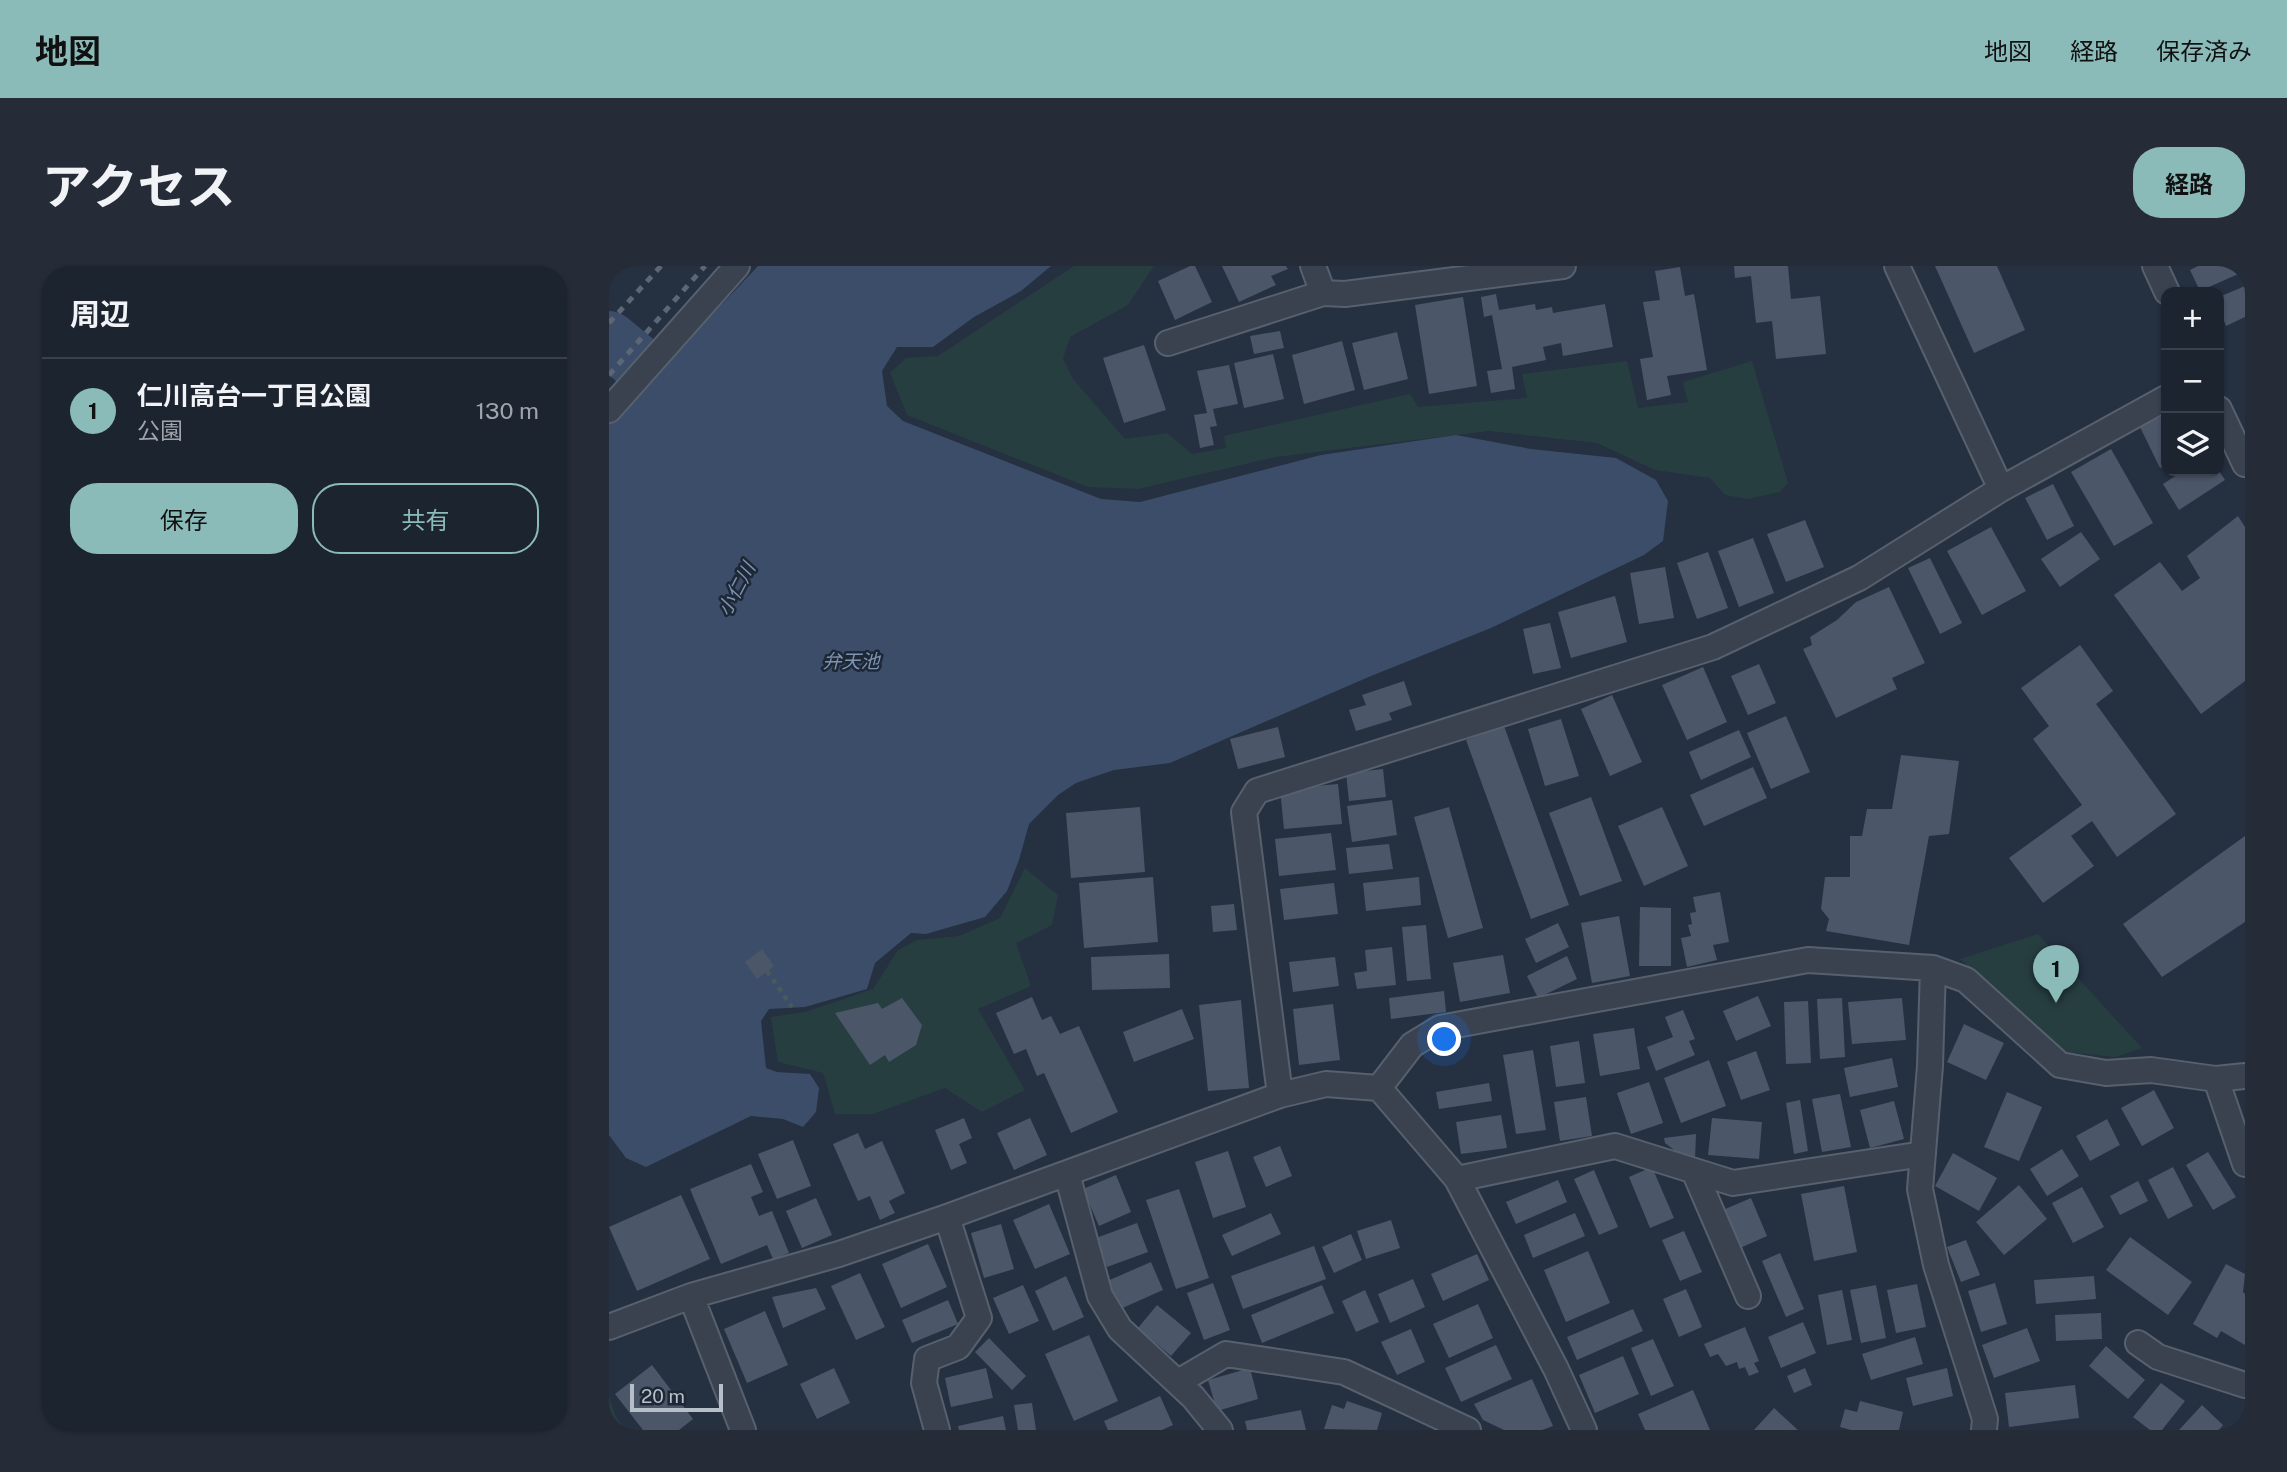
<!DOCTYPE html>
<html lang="ja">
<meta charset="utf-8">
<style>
body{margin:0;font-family:"Public Sans","Noto Sans JP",sans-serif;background:#252c38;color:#f1f3f6}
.controls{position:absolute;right:21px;top:21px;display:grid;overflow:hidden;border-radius:14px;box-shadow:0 2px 5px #0004}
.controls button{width:63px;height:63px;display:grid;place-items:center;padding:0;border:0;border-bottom:2px solid #3a414c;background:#1c2430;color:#f1f3f6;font:35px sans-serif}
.scale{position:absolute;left:21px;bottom:18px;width:93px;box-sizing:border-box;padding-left:7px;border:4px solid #b6beca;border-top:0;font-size:19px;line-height:24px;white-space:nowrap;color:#b6beca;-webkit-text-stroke:5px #1e2735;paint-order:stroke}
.you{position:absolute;left:836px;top:774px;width:24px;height:24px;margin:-18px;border:5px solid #fff;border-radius:50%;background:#1a73e8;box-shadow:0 0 0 10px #1a73e833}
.badge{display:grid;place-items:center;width:46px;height:46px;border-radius:50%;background:#8bbbb9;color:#111;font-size:23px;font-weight:700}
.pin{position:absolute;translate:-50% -58px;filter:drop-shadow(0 2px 4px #0008)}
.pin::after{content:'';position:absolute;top:37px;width:24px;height:21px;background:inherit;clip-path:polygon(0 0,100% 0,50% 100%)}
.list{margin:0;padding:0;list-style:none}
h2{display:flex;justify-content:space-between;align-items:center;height:91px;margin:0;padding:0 28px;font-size:30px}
h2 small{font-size:23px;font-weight:400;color:#a0a4ab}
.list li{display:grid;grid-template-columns:46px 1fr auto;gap:21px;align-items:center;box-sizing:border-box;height:105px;padding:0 28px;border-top:2px solid #3a414c}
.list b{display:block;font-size:26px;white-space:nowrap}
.list p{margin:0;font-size:23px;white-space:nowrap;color:#a0a4ab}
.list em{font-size:23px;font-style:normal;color:#a0a4ab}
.actions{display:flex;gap:14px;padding:21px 28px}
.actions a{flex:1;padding:16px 0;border:2px solid #8bbbb9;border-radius:28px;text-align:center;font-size:24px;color:#8bbbb9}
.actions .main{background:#8bbbb9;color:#111}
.icon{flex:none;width:38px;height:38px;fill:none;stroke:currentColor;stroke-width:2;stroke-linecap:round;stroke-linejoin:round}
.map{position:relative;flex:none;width:1636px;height:1164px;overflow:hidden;border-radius:28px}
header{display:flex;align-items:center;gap:42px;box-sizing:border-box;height:98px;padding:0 35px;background:#8bbbb9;color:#111}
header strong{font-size:33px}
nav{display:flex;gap:38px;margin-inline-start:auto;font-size:24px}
.intro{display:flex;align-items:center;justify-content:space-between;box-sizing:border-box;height:168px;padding:0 42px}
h1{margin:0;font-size:49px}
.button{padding:18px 32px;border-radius:28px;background:#8bbbb9;color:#111;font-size:24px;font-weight:700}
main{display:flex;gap:42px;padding:0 42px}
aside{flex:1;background:#1c2430;border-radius:28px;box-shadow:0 2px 5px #0004}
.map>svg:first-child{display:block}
.green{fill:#273e41}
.water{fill:#3b4d69}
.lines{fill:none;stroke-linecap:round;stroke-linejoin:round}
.river{stroke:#3b4d69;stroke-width:56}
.building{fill:#4b5769}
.street-casing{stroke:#57606d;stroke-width:28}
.path{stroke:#465b5e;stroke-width:4.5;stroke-dasharray:5 5;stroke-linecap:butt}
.street{stroke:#3a4250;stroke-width:24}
.rail{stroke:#5c6677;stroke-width:5;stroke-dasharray:7 7;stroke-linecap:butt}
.labels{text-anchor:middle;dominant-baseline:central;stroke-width:5;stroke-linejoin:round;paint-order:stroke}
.water-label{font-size:19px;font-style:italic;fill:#7d93b2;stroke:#1e2735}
</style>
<header>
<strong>地図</strong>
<nav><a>地図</a><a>経路</a><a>保存済み</a></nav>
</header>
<div class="intro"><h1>アクセス</h1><a class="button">経路</a></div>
<main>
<aside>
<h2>周辺<small></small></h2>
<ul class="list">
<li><span class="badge">1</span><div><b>仁川高台一丁目公園</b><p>公園</p></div><em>130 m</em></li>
</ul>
<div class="actions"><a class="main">保存</a><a>共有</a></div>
</aside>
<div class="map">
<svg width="1636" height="1164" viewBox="0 0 1636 1164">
<rect width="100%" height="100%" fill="#253040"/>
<!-- green -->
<path class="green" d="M465 0H545L519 39 461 71 454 92 464 113 516 173 558 167 583 188 617 182 615 170 801 128 809 141 918 132 913 108 1018 95 1029 142 1079 136 1074 116 1143 95 1179 217 1171 226 1138 233 1116 229 1101 212 1046 204 988 177 880 165 666 191 529 223 479 221 298 149 281 107 297 92 329 90Z
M416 602 449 629 443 659 407 677 422 720 369 743 416 824 373 846 336 822 264 848H226L214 807 169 796 162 751 196 746 264 723 289 684 308 674 350 670 391 652Z
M1429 668 1533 782 1507 791 1457 786 1351 693Z
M0 1131 7 1151 17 1164H0Z"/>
<!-- water -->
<path class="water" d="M149 0H442L412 25 365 51 324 81H288L273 105 278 140 294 155 492 233 531 236 712 189 847 169 922 183 1007 192 1047 214 1059 235 1054 275 1035 289 882 362 762 410 561 497 505 504 467 517 449 529 420 558 410 594 398 625 376 651 317 668 302 667 266 697 258 723 196 741 160 743 152 755 157 802 168 806 201 808 210 822 207 846 194 861 174 853 142 850 37 901 17 892 0 869V158Z"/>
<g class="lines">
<!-- river -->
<path class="river" d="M0 73 45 110 75 156"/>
</g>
<!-- building -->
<path class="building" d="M0 0H12L3 11 0 8Z
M581 0H586L603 36 566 54 549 15Z
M613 0H677L679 3 662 10 667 19 630 36Z
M1125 0H1179L1182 33 1211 30 1217 88 1167 93 1163 55 1147 57 1142 10 1126 12Z
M1326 0H1388L1416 64 1365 87Z
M1589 0H1636V5L1591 25 1581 4Z
M1071 1 1076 30 1085 28 1098 104 1058 110 1062 129 1038 134 1031 93 1044 91 1034 36 1051 34 1046 5Z
M1636 20V51L1617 60 1610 42V31Z
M887 28 890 44 926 38 927 44 943 41 944 47 996 38 1004 81 954 90 952 77 934 81 937 94 903 101 906 123 882 127 878 105 893 103 883 49 875 51 872 31Z
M854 31 868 120 820 128 806 39Z
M671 65 675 82 645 88 641 70Z
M788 66 799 113 755 124 743 77Z
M733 75 746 124 695 138 683 89Z
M535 79 557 144 515 157 494 92Z
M664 88 675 133 635 142 625 97Z
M620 99 629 138 604 143 608 160 601 161 605 179 591 182 585 149 598 147 588 105Z
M1557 148V199L1551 202 1531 161Z
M1502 183 1544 257 1505 280 1462 206Z
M1574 205H1610L1616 214 1570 244 1554 218Z
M1444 218 1465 260 1438 274 1416 232Z
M1629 250 1636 261V415L1592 448 1505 329 1551 296 1573 325 1591 312 1578 290Z
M1196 254 1215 301 1177 316 1158 268Z
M1382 261 1417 325 1373 349 1338 285Z
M1472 266 1491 293 1451 321 1432 293Z
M1144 272 1165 327 1130 341 1109 285Z
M1099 286 1119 342 1088 353 1068 297Z
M1321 292 1353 357 1331 368 1299 302Z
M1056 301 1065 352 1030 358 1021 307Z
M1280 321 1316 397 1283 412 1288 423 1227 452 1194 383 1203 379 1201 371 1228 354 1247 336Z
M1006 330 1018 376 962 392 949 346Z
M941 357 952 402 924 408 914 363Z
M1471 379 1504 425 1487 438 1567 548 1508 591 1483 555 1462 570 1485 600 1434 637 1400 592 1473 539 1424 473 1440 460 1412 422Z
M1150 398 1167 437 1139 449 1122 410Z
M1094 401 1118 456 1078 474 1053 419Z
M795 415 803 439 780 447 783 454 747 465 740 444 757 439 753 429Z
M1003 429 1033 496 1001 510 972 443Z
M1177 450 1201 506 1162 523 1138 467Z
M952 453 970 510 936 520 919 463Z
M895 460 960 639 922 653 857 474Z
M669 461 676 491 629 503 621 473Z
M1130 464 1142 491 1092 514 1080 486Z
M1292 489 1350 495 1340 568 1320 570 1300 679 1217 665 1220 653 1212 643 1216 611H1241V570H1253L1258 543H1283Z
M1144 501 1158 532 1095 560 1081 529Z
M774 503 777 531 740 535 737 507Z
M729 518 733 558 675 563 671 523Z
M982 531 1013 615 971 630 940 547Z
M783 534 788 569 743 576 738 540Z
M531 541 536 606 462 612 457 547Z
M840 541 874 662 839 672 805 551Z
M1053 541 1079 600 1035 620 1009 560Z
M722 567 727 604 670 610 666 573Z
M1636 570V656L1553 711 1514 658Z
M780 578 784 603 740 608 737 582Z
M544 611 549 676 475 682 470 617Z
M810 611 812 639 757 645 754 617Z
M725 617 729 648 675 654 671 623Z
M1111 626 1120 676 1104 679 1108 694 1078 701 1072 672 1082 670 1079 659 1083 658 1081 647 1087 646 1084 631Z
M625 638 628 664 604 666 602 640Z
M1031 641 1062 642V700H1030Z
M1010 650 1021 710 983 717 972 657Z
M949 657 960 681 927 697 916 673Z
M817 659 822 713 798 715 793 661Z
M783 681 787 719 748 723 745 707 758 705 756 684Z
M153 683 165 700 148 713 136 696Z
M560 688 561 722 483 724 482 691Z
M894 689 901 727 851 736 844 697Z
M958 690 968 713 929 732 918 710Z
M726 691 730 720 684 726 680 696Z
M835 725 837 746 782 753 780 732Z
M1149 730 1162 760 1127 775 1114 745Z
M423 731 433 754 442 750 451 768 470 760 509 846 462 867 435 807 428 810 417 783 405 788 387 747Z
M293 732 313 759 307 779 280 796 276 789 261 799 226 747 269 737 273 743Z
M1233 732 1236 791 1211 793 1208 733Z
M1293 732 1297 774 1243 778 1239 736Z
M632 734 640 822 599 825 590 739Z
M1199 735 1202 797 1177 798 1175 736Z
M724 738 731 794 690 799 684 743Z
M573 743 585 773 525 796 514 766Z
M1074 744 1086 773 1080 775 1086 789 1047 805 1038 781 1064 771 1056 751Z
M1355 758 1395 777 1377 814 1338 796Z
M1025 762 1031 803 991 810 984 768Z
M970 775 976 817 947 821 941 780Z
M924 784 937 864 907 868 894 789Z
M1147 785 1161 824 1132 834 1118 796Z
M1283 792 1289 821 1241 831 1235 802Z
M1100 794 1117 840 1072 857 1055 812Z
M1040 816 1054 857 1022 868 1008 827Z
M880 817 883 835 830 843 827 826Z
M1545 824 1565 862 1533 880 1512 842Z
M1398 826 1433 841 1410 895 1375 881Z
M1231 828 1242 881 1213 886 1203 833Z
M977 831 983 870 951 875 945 836Z
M1191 834 1199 885 1185 888 1177 837Z
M1285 835 1295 873 1261 882 1251 844Z
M892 849 898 882 852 888 847 856Z
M355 852 363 872 350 878 358 897 342 904 326 864Z
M421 852 438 889 405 904 388 867Z
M1103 852 1153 856 1150 893 1099 889Z
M1498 853 1511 879 1481 895 1467 870Z
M249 867 256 883 273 875 296 927 280 935 286 947 271 954 261 930 249 935 224 878Z
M1087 868 1086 894 1074 891 1056 877 1055 872Z
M184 874 202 920 168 933 149 888Z
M671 880 683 910 657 921 644 891Z
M1453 883 1470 910 1438 930 1421 903Z
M619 885 637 941 604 952 586 896Z
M1599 886 1627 931 1604 944 1577 899Z
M1344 887 1388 912 1370 945 1326 920Z
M142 898 154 926 142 931 150 950 163 945 180 987 164 993 158 979 112 998 81 923Z
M1043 901 1065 952 1041 962 1020 911Z
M1564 901 1584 940 1559 953 1539 914Z
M985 904 1009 961 990 969 965 913Z
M507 909 522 946 490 960 474 923Z
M949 914 958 936 907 958 897 936Z
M1529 915 1539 935 1511 949 1501 930Z
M1410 919 1438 953 1395 989 1367 956Z
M1235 920 1248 986 1205 995 1192 928Z
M1473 921 1495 961 1464 977 1443 937Z
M570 923 600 1012 567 1023 537 934Z
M72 929 101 993 28 1025 0 961Z
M207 932 223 969 193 982 177 945Z
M1142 932 1158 970 1131 982 1114 944Z
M440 938 461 988 426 1003 404 954Z
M662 947 672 968 623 990 613 969Z
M966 947 976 970 924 992 915 969Z
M782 954 791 982 757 993 748 965Z
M528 957 539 986 498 1001 487 972Z
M392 958 405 1003 375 1012 362 967Z
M1075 965 1093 1006 1071 1015 1053 974Z
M742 968 753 994 725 1007 713 981Z
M1521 971 1583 1016 1559 1049 1497 1004Z
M1357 974 1371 1009 1352 1016 1338 981Z
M319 978 338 1021 292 1042 273 998Z
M705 980 717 1013 634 1043 622 1010Z
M979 985 1001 1037 957 1056 935 1004Z
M1171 987 1195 1043 1177 1051 1153 995Z
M868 988 880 1014 834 1035 822 1008Z
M542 996 554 1024 509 1044 496 1016Z
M1617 998 1636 1008 1634 1026 1636 1028V1079L1612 1065 1608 1072 1584 1058Z
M251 1007 276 1061 247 1074 222 1020Z
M457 1010 475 1051 444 1065 426 1025Z
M1485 1010 1487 1033 1427 1038 1425 1014Z
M804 1013 816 1041 781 1057 769 1028Z
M604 1017 621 1064 595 1074 578 1027Z
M1386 1017 1398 1058 1372 1066 1359 1025Z
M1308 1018 1317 1061 1287 1067 1278 1024Z
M414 1019 430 1055 400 1068 384 1032Z
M713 1019 725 1047 653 1077 642 1049Z
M1267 1019 1277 1072 1252 1077 1241 1024Z
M207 1022 217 1043 174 1062 163 1031Z
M1077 1023 1093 1061 1070 1071 1054 1033Z
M756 1024 770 1056 747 1066 733 1035Z
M1233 1024 1243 1074 1218 1079 1209 1029Z
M339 1034 349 1058 303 1077 293 1054Z
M869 1038 884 1072 840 1092 824 1058Z
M548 1039 582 1067 562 1090 529 1062Z
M1024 1043 1034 1065 968 1094 958 1071Z
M156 1045 179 1099 138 1117 115 1063Z
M1492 1047 1493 1073 1447 1075 1446 1049Z
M1194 1056 1207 1087 1172 1102 1159 1071Z
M1136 1061 1150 1095 1145 1097 1150 1106 1140 1110 1136 1101 1130 1103 1128 1096 1117 1100 1109 1088 1101 1091 1095 1078Z
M1418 1062 1431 1095 1385 1112 1373 1079Z
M802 1063 816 1096 788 1109 772 1076Z
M480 1069 509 1135 465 1155 436 1088Z
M1306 1071 1314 1098 1262 1114 1253 1088Z
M380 1072 417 1110 403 1124 366 1086Z
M1044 1073 1065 1120 1042 1130 1022 1082Z
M887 1079 903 1113 852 1136 836 1102Z
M1497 1080 1536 1114 1519 1133 1480 1100Z
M1014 1090 1030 1128 986 1147 970 1109Z
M43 1099 84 1153 70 1164H34L6 1128Z
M225 1102 241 1137 208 1153 191 1118Z
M377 1102 384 1132 342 1141 336 1112Z
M641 1102 649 1133 608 1145 599 1114Z
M1196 1102 1203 1119 1185 1127 1178 1110Z
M1338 1102 1344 1130 1304 1140 1297 1112Z
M923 1113 944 1160 933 1164H895L874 1154 865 1138Z
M1552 1117 1576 1135 1553 1164H1541L1524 1151Z
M1466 1119 1470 1152 1400 1161 1396 1127Z
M1084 1124 1101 1164H1036L1029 1148Z
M551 1130 564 1159 553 1164H499L495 1155Z
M738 1135 773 1147 768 1164 715 1163 723 1139 735 1143Z
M1251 1135 1294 1146 1290 1164H1242L1231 1161 1236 1143 1248 1146Z
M423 1137 427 1164H409L405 1139Z
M1593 1139 1614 1159 1610 1164H1570Z
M1165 1142 1189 1164H1145Z
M692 1144 697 1164H638L636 1155Z
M394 1150 397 1164H350L349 1160Z"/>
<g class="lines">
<!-- street casing -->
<g class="street-casing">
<path id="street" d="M704 0 714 27 736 28 954 0
M1546 0 1558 26
M559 77 714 27
M1610 143 1636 198
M0 144 128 0
M1392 223 1557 132
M1324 702 1321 800 1311 923 1327 999 1376 1153 1375 1164
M1607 813 1636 898
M770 822 803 779 831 762 1199 694 1324 702 1357 714 1451 799 1497 807 1542 804 1607 813 1636 810
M671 829 635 546 648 525 1104 381 1250 312 1392 223 1288 0
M1085 905 1139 1030
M458 908 491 1030 511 1063 584 1131 611 1164
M848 913 1006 880 1124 917 1314 888
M82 1030 134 1164
M0 1061 82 1030 230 988 338 951 671 829 717 818 770 822 848 913 947 1103 975 1164
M1529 1077 1549 1091 1636 1119
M569 1116 617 1088 735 1106 859 1164
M328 1164 315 1117 318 1093 349 1081 370 1052 338 951"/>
</g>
<!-- path -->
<path class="path" d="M158 705 183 741"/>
<!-- street -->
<use href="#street" class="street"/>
<!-- rail -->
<path class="rail" d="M0 57 52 0
M0 109 96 0"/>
</g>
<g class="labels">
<!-- water labels -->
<g class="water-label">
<text transform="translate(127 323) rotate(-62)">小仁川</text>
<text x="242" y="395">弁天池</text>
</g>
</g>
</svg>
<div class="controls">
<button>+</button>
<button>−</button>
<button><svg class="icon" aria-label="layers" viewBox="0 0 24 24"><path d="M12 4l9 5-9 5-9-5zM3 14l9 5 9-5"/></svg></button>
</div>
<div class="scale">20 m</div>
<div class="you"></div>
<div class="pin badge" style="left:1447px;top:737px">1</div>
</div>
</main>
